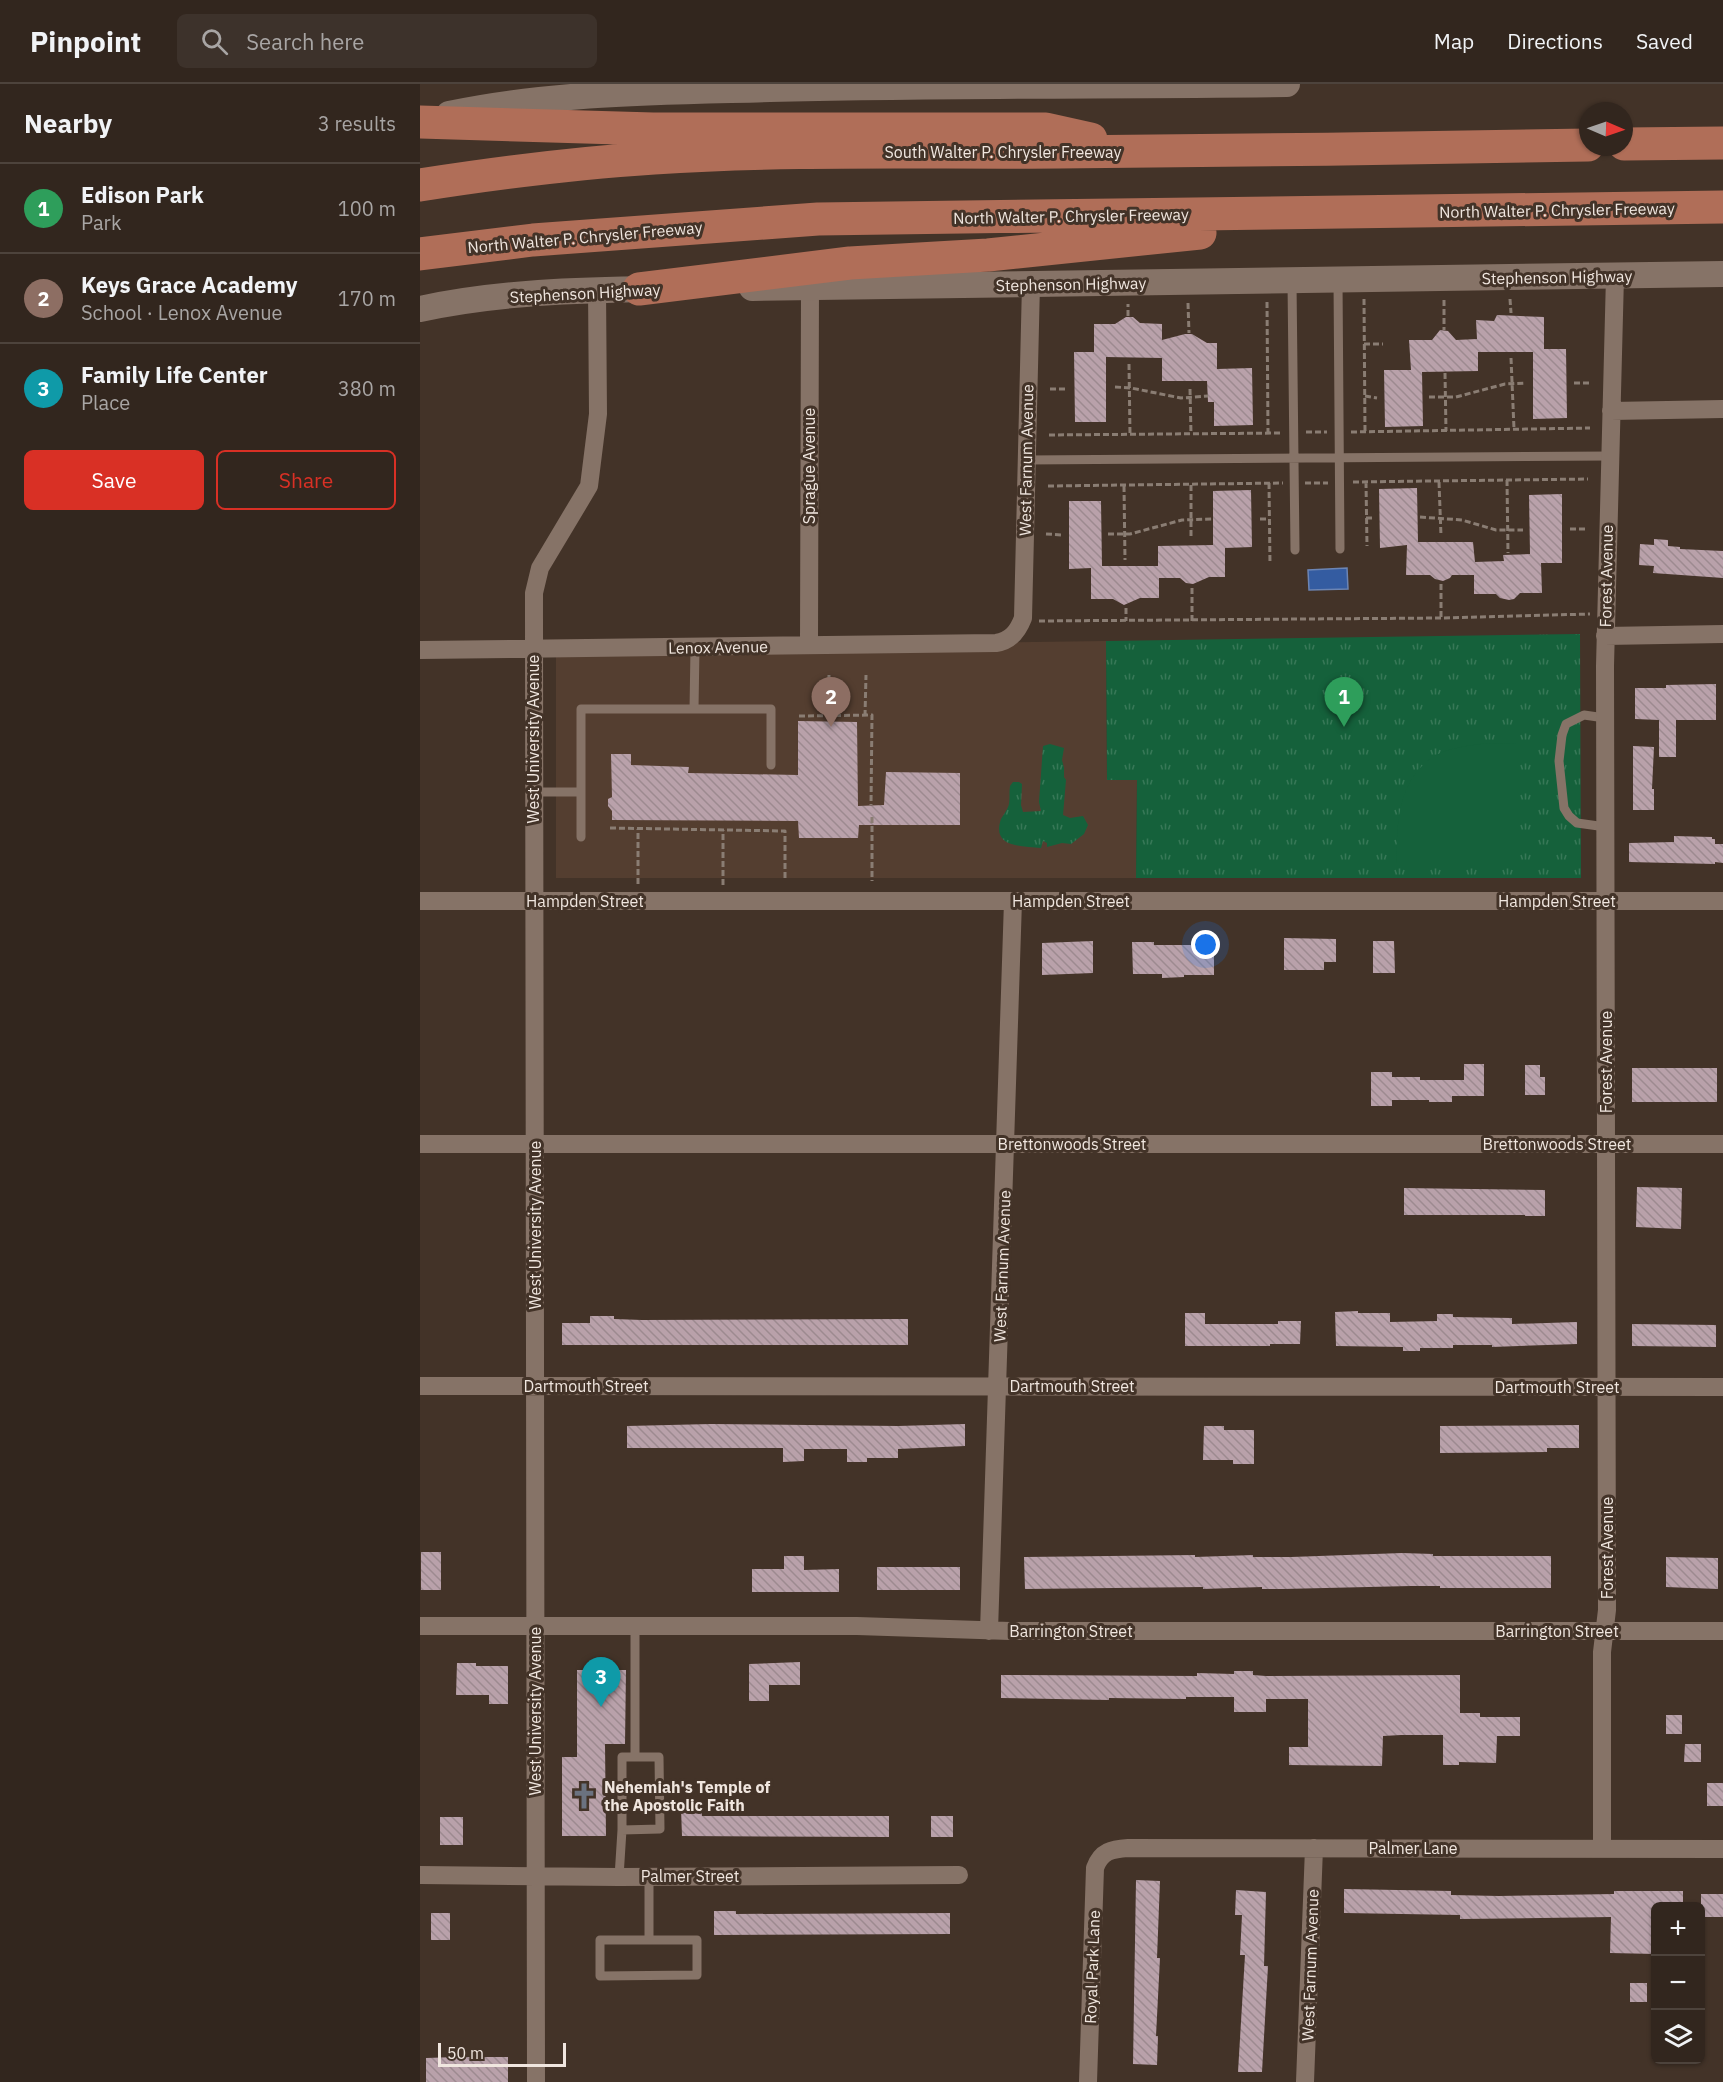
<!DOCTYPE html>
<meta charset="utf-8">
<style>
body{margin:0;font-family:"IBM Plex Sans",sans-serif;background:#3d322b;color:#f1f3f6}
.controls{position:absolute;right:18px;bottom:18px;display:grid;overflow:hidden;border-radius:9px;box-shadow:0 2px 4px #0004}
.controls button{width:54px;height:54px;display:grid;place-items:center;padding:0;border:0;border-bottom:2px solid #4d433c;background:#32261e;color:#f1f3f6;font:30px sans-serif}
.compass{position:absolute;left:1159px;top:18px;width:54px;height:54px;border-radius:50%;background:#32261e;box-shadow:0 2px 4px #0004;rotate:92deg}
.scale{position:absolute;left:18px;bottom:15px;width:128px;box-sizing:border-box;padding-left:6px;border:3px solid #f0e6df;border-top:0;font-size:16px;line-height:21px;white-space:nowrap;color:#f0e6df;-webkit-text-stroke:4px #433328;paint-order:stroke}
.you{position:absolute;left:786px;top:861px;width:21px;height:21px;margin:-15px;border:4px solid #fff;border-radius:50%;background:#1a73e8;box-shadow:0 0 0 9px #1a73e833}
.badge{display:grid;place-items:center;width:39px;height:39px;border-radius:50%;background:#d93025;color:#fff;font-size:20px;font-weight:700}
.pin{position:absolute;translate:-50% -50px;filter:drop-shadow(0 2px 3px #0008)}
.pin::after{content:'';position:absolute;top:32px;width:21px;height:18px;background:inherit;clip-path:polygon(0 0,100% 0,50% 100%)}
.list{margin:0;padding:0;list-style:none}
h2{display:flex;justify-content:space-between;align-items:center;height:78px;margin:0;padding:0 24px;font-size:26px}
h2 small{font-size:20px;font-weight:400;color:#a8a5a4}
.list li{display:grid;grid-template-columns:39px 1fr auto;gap:18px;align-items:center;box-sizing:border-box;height:90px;padding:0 24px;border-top:2px solid #4d433c}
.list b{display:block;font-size:22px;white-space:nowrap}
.list p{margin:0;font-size:20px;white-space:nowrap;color:#a8a5a4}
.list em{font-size:20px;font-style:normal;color:#a8a5a4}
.actions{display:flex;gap:12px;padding:18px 24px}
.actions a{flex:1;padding:14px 0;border:2px solid #d93025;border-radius:9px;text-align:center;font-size:21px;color:#d93025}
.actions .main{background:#d93025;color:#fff}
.icon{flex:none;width:33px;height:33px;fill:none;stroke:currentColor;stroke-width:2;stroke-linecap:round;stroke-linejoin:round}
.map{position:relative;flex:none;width:1303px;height:1998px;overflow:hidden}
header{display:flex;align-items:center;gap:36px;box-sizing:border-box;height:84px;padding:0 30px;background:#32261e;border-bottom:2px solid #4d433c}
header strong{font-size:28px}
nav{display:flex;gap:33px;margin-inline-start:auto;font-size:21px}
.search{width:420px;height:54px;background:#3d322b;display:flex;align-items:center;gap:15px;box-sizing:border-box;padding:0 21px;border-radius:9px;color:#a8a5a4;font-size:22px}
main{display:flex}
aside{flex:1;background:#32261e}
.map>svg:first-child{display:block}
.built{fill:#543e30}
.grass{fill:url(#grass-tufts)}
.pitch{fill:#15613b}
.water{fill:#345ca1;stroke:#6c85b4;stroke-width:1.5}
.building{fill:url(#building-back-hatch)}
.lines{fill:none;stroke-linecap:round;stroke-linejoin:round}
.path{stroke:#8a7d73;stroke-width:3;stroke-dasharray:6 3;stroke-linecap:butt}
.service{stroke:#867367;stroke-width:9}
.minor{stroke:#867367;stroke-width:18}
.secondary{stroke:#867367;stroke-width:26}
.motorway{stroke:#b06e58;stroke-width:33}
.labels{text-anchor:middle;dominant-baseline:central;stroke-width:6;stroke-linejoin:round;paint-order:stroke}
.street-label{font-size:16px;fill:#f0e6df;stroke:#433328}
.poi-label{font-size:16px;font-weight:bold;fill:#f0e6df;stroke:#433328;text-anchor:start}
</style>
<header>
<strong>Pinpoint</strong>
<div class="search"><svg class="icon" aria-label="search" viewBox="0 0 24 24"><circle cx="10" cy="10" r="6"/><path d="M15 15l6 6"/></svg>Search here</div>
<nav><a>Map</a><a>Directions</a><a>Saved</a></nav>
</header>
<main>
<aside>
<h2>Nearby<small>3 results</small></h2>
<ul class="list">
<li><span class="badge" style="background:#2e9e5b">1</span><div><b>Edison Park</b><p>Park</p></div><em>100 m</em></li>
<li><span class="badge" style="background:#8d6e63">2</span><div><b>Keys Grace Academy</b><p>School · Lenox Avenue</p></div><em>170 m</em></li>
<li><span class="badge" style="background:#0f9aa8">3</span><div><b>Family Life Center</b><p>Place</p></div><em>380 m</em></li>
</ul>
<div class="actions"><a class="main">Save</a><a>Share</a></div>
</aside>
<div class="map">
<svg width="1303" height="1998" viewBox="0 0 1303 1998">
<defs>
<pattern id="grass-tufts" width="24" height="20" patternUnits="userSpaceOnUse" patternTransform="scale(1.5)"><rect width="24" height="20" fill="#15613b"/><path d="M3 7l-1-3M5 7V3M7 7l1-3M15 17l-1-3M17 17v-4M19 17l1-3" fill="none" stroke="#377857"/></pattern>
<pattern id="building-back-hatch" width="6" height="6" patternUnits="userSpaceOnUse" patternTransform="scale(1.5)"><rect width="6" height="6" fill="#b9a1aa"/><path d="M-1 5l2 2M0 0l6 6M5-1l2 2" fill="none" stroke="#9d8a90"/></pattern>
</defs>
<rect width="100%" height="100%" fill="#433328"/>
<!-- built -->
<path class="built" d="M686 557 687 695H717L716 794H136V564Z"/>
<!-- grass -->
<path class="grass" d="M1160 550 1161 794H716L717 696H687L686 557Z
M630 660 644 664 642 676 644 684V693L646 696 643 731 650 734 663 732 668 741 664 750 651 760 642 759 627 763V759L623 757 621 764C602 762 571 764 581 735 582 733 588 725 589 720 590 715 589 708 590 702L593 698H599L602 700 601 721 603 728 621 727 619 718 623 662Z"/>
<!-- pitch -->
<path class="pitch" d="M1067 659 1096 660V779H977C976 741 978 696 1013 673 1028 663 1050 662 1067 659Z"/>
<!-- water -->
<path class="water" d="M927 484 928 505 889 506 888 486Z"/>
<!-- building -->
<path class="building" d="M1077 231 1124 233V265H1146L1147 334 1113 335V268H1058V287L1002 288 1003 342 965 343 964 286H991L989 256H1012L1020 246 1028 247 1036 256 1057 255 1056 236 1074 237Z
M706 233H713L720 239 742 240V256L765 250H772L787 259H797V285L832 284 833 341 794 342V318H788L787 297H742V274L686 273V338H655L654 268H674V240H695Z
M997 404 998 458H1053L1055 478 1084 477 1083 471 1110 470 1109 411 1142 410V479H1121L1122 509H1100L1094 515 1089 516 1080 514 1076 510H1054V491H1032L1030 494 1023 497 1015 495 1010 491H986L987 461 960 464 959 405Z
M831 406 832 463 805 464V493H789L773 500 766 499 760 494H739V514H720L704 521 693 515H671V484L649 485V417H681L682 482H738V462L793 461V407Z
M1234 455 1248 456V462L1260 463V465L1303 467V494L1233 489 1234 482 1219 481 1220 460 1234 461Z
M1296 600V636H1256V673H1239V636L1215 635V604H1246V601Z
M378 637 437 638 438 722 464 721 466 688 540 689V741H439L438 754H379L378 737 192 736V727L188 722V715L192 713 191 670H211V681L269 683 268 689 378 691Z
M1213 662 1234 663 1232 705H1234V726H1213Z
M1254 752 1292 753V755H1295V760H1303V779L1295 778V780L1209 778V759L1254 758Z
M864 854 916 855V878H904V886H864Z
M673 857V889L622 891V859Z
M953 857H974L975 889H953Z
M712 858H734V861H772V859H794V891H764V893L742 894V890H713Z
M1044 980H1064V1012H1032V1018H1009V1016H972V1022H951V988H972V993H1000V996H1044Z
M1105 981H1120V993H1125V1011H1105Z
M1212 984H1297V1018H1212Z
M1217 1103 1262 1104 1261 1145 1216 1143Z
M984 1104 1125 1106V1132H1105V1131H984Z
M938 1227V1229H970V1238L1017 1237V1230H1033V1233L1092 1234V1240L1157 1238V1260L1072 1263V1261H1033V1264H1000V1267H983V1263L916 1262 915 1228Z
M765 1229H785V1240H858V1237H881L880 1260H850V1262H765Z
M170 1232H194V1235L222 1236 488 1235V1261H142V1239H170Z
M1212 1240 1296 1241V1263L1212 1262Z
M291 1340 478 1342 545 1340V1362L478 1365V1374H447V1378H427V1365H384V1377L363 1378V1364H207V1342Z
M1159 1341V1364H1127V1368L1020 1369V1342Z
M784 1342H804V1346H834V1380H813V1376H783Z
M1 1468H21V1506H1Z
M982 1469 1013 1470V1472H1131V1504H1020V1502H991L863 1505H842V1503L783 1505V1503L605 1505 604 1473 775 1471V1473L833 1471V1473H871Z
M364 1472H384V1486L419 1485V1508H332V1485H364Z
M1246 1473 1298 1474V1505L1246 1503Z
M457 1483H540V1506H457Z
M380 1578V1601H349V1617H329V1580Z
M37 1579H56V1582H88V1620H69V1611H36Z
M157 1586H206L205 1660H185L186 1752H142V1673H157Z
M814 1587H833V1591L846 1592 1040 1591V1629H1060V1633H1100V1652H1077L1076 1679 1039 1678V1681H1023V1651H981L963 1652 962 1682 869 1681V1663H888V1615H846V1628H814V1613H766V1615L689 1614V1616L581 1614V1591L777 1592V1589L814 1590Z
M1246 1631H1262V1650H1246Z
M1265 1660H1281V1678H1264Z
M1287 1699H1303V1722H1287Z
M261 1725H282V1732H469V1753L262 1752Z
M511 1732H533V1753H511Z
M20 1733H43V1761H20Z
M716 1796 740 1797 737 1874H740L736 1952H738L737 1981 713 1980Z
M924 1805 1031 1807V1811L1079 1812 1194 1810V1807H1263V1822H1236V1870L1190 1869 1191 1833 1040 1835V1831L924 1829Z
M816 1806 846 1808 844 1882H848L842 1988H818L825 1871H820L822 1831H815Z
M1281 1810H1303V1833H1281Z
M294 1827H316V1830L530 1829V1850L294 1851Z
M11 1829H30V1856H11Z
M1210 1899H1227V1918H1210Z
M37 1973H88V1998H6V1974Z"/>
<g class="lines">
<!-- path -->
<path class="path" d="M944 215 945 348
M1090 215 1091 229
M1024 216V246
M847 218 848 349
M768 219 769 249
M708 232V220
M944 260H963
M1091 274 1094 345
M709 280 710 350
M1025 289 1026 347
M1154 299H1171
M695 303 711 304 761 314 788 312
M630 305H647
M770 305 771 350
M945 312 957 314
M1009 313H1036L1085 300 1106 299
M886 348H907
M931 348 1170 344
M629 351 862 349
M1087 396 1088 469
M933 398 1168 395
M946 398 947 462
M1019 398 1021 452
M849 399 850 480
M885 399H908
M771 401V455
M628 402 863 399
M704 402 705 476
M1000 433 1042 436 1076 446H1103
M946 434H953
M840 435H849
M1150 445H1167
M626 450 643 451
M688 450H710L762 436 792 435
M706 524V537
M1021 533V499
M619 537 1021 534 1170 530
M772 537V502
M379 632 452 631 451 721
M408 632 409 591
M445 632 446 591
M452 733V797
M190 744 365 747V797
M218 800V745
M303 801V746"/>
<!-- service -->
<path class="service" d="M918 197 920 465
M872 198 875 466
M606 376 1190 372
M274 625 275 564
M1185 634 1164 631 1146 640 1142 651 1139 677 1144 724 1149 732 1157 739 1186 743
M114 708H161
M161 753V625H351V681
M202 1746 240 1745 239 1673H215
M199 1793 202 1746V1673H215V1542
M229 1793V1856
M180 1856H277V1891L180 1892Z"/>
<!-- minor -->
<path class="minor" d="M1191 327 1303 325
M1185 552 1303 550
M389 561 390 203
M0 566 576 559C591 557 598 547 603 534L611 200
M0 817H1303
M0 1060H1303
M0 1302 1303 1303
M0 1542H437L590 1547H1303
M569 1547 593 817
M1182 1765V1568L1187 1526 1185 582 1195 192
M0 1791 199 1793 539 1791
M116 1998 114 535V509L120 484 169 402 178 330 177 205
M668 1998 675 1784C681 1767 692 1765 708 1764L1303 1765
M885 1998 894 1764"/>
<!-- secondary -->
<path class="secondary" d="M29 30C133 8 243 8 350 5 522 1 695 2 867 0
M332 204 1303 190
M0 225C78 208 159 206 238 205"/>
<!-- motorway -->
<path class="motorway" d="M0 38 233 45H626L671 55
M1204 60 1303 59
M0 101C77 89 155 79 234 74 368 65 504 69 639 68 815 67 992 64 1168 61
M0 170 113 156 398 135 1303 123
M219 205 430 179 568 171 780 149"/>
</g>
<!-- icons -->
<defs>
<g id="church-bare" transform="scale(2.07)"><path d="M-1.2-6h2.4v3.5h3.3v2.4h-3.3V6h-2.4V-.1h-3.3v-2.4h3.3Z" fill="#6b7280" stroke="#433328" stroke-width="2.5" paint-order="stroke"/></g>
</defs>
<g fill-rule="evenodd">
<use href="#church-bare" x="164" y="1712"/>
</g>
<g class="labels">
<!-- street labels -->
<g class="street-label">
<text x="583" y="68">South Walter P. Chrysler Freeway</text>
<text transform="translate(1137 126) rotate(-1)">North Walter P. Chrysler Freeway</text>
<text transform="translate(651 132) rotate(-1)">North Walter P. Chrysler Freeway</text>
<text transform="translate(165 153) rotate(-5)">North Walter P. Chrysler Freeway</text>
<text transform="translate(1137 193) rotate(-1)">Stephenson Highway</text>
<text transform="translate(651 200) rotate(-1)">Stephenson Highway</text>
<text transform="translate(165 209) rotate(-3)">Stephenson Highway</text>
<text transform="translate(606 376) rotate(-89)">West Farnum Avenue</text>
<text transform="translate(389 382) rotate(-90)">Sprague Avenue</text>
<text transform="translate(1186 492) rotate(-89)">Forest Avenue</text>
<text transform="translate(298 563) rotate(-1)">Lenox Avenue</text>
<text transform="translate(113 655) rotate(-90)">West University Avenue</text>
<text x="165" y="817">Hampden Street</text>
<text x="651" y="817">Hampden Street</text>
<text x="1137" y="817">Hampden Street</text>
<text transform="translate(1186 978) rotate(-90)">Forest Avenue</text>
<text x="652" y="1060">Brettonwoods Street</text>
<text x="1137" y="1060">Brettonwoods Street</text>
<text transform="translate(115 1141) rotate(-90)">West University Avenue</text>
<text transform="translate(582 1182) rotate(-88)">West Farnum Avenue</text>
<text x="166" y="1302">Dartmouth Street</text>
<text x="652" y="1302">Dartmouth Street</text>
<text x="1137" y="1303">Dartmouth Street</text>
<text transform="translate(1187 1464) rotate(-90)">Forest Avenue</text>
<text x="651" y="1547">Barrington Street</text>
<text x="1137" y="1547">Barrington Street</text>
<text transform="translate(115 1627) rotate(-90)">West University Avenue</text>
<text x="993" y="1764">Palmer Lane</text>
<text x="270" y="1792">Palmer Street</text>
<text transform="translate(890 1881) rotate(-88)">West Farnum Avenue</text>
<text transform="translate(672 1883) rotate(-88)">Royal Park Lane</text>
</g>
<!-- poi labels -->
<g class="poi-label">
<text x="184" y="1703">Nehemiah's Temple of<tspan x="184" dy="18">the Apostolic Faith</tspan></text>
</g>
</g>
</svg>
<div class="controls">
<button>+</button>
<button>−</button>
<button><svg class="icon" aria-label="layers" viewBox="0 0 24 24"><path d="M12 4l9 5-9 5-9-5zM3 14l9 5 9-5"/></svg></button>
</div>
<svg class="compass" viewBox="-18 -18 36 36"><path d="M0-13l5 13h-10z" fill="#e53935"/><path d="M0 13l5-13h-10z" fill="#a8a5a4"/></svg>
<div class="scale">50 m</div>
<div class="you"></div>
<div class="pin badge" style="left:924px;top:643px;background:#2e9e5b">1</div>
<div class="pin badge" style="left:411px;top:643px;background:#8d6e63">2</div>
<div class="pin badge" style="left:181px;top:1623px;background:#0f9aa8">3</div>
</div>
</main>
